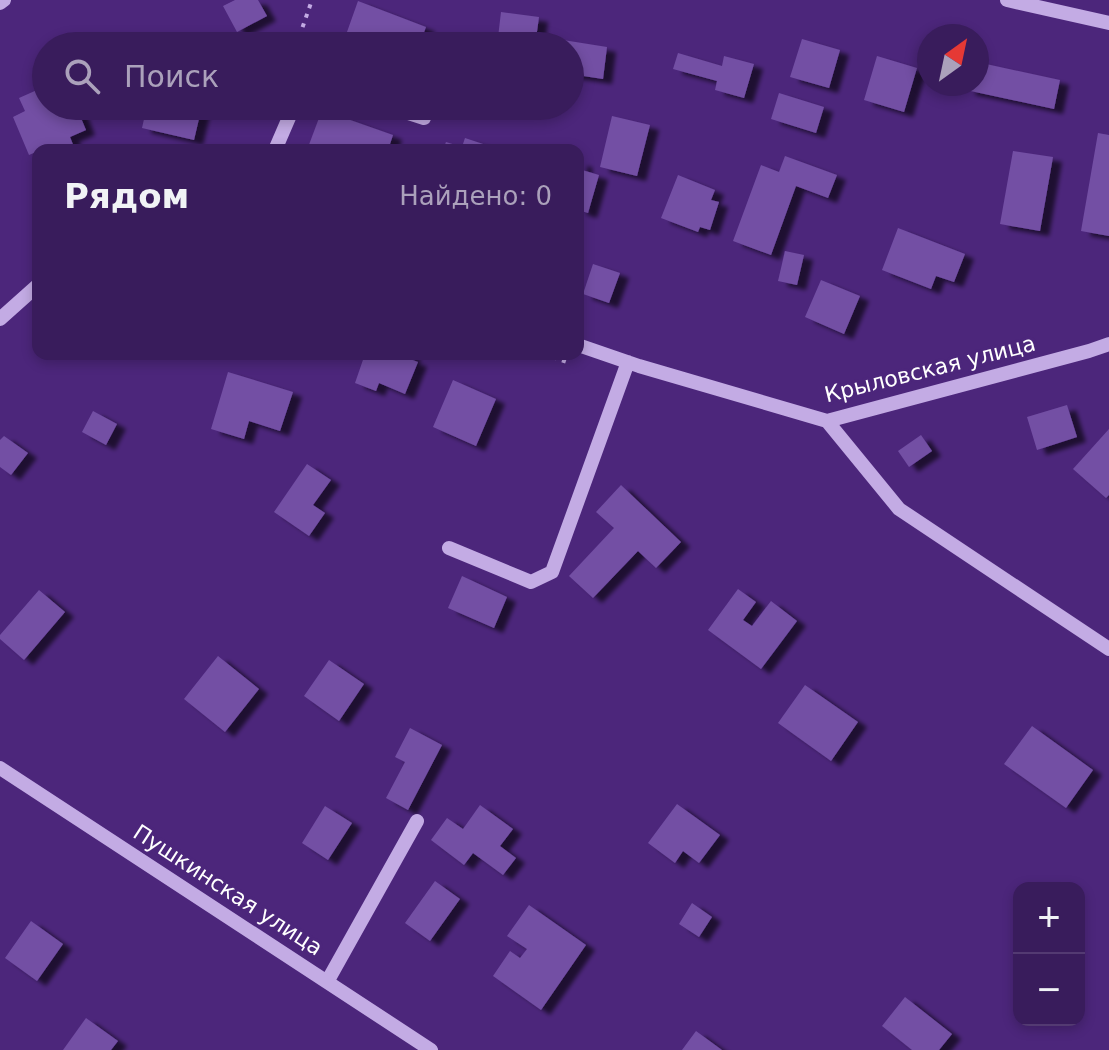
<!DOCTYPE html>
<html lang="ru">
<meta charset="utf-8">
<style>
body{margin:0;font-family:"DejaVu Sans",sans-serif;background:#402562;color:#f1f3f6}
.controls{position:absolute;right:24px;bottom:24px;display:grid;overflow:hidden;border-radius:16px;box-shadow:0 4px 12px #0003}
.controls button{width:72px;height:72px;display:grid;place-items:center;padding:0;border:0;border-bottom:2px solid #533a72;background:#391c5c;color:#f1f3f6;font:40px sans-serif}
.compass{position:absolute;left:917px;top:24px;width:72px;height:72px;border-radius:50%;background:#391c5c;box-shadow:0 4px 12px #0003;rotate:33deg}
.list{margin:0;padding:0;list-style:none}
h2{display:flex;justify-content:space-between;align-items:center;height:104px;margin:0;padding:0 32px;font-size:34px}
h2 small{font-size:26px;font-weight:400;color:#aba1bb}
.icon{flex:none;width:44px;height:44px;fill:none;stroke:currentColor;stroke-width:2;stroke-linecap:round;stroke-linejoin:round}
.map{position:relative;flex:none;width:1109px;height:1050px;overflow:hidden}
.search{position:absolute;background:#391c5c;box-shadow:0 4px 12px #0003;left:32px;top:32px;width:552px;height:88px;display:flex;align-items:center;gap:20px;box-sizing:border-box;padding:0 28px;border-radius:44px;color:#aba1bb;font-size:30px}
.panel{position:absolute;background:#391c5c;box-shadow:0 4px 12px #0003;left:32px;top:144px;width:552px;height:216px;border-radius:16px}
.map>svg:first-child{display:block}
.building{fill:#734fa4;filter:url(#shadow)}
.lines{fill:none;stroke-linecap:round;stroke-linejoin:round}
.path{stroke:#c3abe4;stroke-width:4;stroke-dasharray:4 6;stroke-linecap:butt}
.minor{stroke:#c3abe4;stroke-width:14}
.labels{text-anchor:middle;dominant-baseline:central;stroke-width:6;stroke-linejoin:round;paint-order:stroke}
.street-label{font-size:22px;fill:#fff;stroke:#4c267b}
</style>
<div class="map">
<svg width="1109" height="1050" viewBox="0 0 1109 1050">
<defs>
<filter id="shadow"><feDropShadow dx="9" dy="5" stdDeviation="2" flood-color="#0009"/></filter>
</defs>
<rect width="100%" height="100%" fill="#4c267b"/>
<!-- building -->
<path class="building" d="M235 0H258L267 16 237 32 223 6Z
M358 1 426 27 419 46H342Z
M501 12 539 17 535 46H497Z
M802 39 840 50 829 88 790 77Z
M563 40 607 47 603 79 570 74V46H562Z
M678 53 722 66 724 56 754 64 744 98 715 90 717 81 673 69Z
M877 56 917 68 904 112 864 100Z
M977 62 1060 80 1054 109 966 90 968 84H977Z
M46 86V106H76L86 130 70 137 74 147 67 150 43 149 29 155 13 117 25 111 19 98Z
M779 93 824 107 816 133 771 119Z
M147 106H202L194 140 142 128Z
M322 110 393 135 388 150H307Z
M612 116 650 125 637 176 600 167Z
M1098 133 1109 135V236L1081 231Z
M465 138 489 146 487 150H443L446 142 462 147Z
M1013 151 1053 157 1040 231 1000 224Z
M785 156 837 175 828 198 796 186 771 255 733 241 761 165 779 172Z
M578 161 584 163 582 170 599 175 588 213 578 210Z
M678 175 715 190 711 200 719 202 710 230 700 227 698 232 661 218Z
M898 228 965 254 954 282 936 276 931 289 882 270Z
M785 251 804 255 797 285 778 281Z
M593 264 620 273 609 303 583 294Z
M821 280 860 296 844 334 805 317Z
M365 354H380L389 358 390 354H412L410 359 418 362 405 394 379 383 376 391 355 383Z
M228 372 293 392 280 431 249 421 244 439 211 429Z
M453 380 496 399 476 446 433 427Z
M1067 405 1077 437 1037 450 1027 417Z
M93 411 117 424 106 445 82 432Z
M1109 429V495L1106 498 1073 469Z
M921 435 932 451 909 467 898 451Z
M4 436 28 453 11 475 0 467V440Z
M307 464 331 480 313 505 325 513 309 536 274 512Z
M621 485 681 542 656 568 638 551 593 598 569 576 614 528 596 512Z
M462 576 507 597 494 628 448 608Z
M738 589 756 602 743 620 752 626 771 601 797 621 761 669 708 630Z
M39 590 65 612 24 660 0 639V635Z
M218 656 259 689 225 732 184 699Z
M329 660 364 684 339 721 304 696Z
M805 685 858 722 831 761 778 723Z
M1032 726 1093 770 1066 808 1004 764Z
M410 728 442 745 408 810 386 798 405 762 395 757Z
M677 804 720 835 699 863 683 851 675 863 648 843Z
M480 805 513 829 500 846 516 858 503 875 473 853 464 865 431 840 447 818 463 829Z
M325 806 352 823 328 860 302 843Z
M435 881 460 899 430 941 405 923Z
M692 903 712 917 699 937 679 924Z
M529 905 586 945 541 1010 493 976 510 951 520 958 527 949 507 936Z
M31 921 63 944 37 981 5 958Z
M905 997 952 1034 939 1050H912L882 1026Z
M86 1018 118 1041 111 1050H63Z
M696 1031 722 1050H682Z"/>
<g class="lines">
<!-- path -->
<path class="path" d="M296 46 312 0
M543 354 567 362"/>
<!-- minor -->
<path class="minor" d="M1007 0 1109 23
M0 3 4 0
M387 106 424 118
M275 150 294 106
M0 319 38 285
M578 345 639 366 827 421 1089 351 1109 344
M827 421 899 509 1109 649
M449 548 531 582 552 572 628 362
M0 768 431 1050
M327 982 417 821"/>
</g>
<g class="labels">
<!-- street labels -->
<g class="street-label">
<text transform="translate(930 369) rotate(-14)">Крыловская улица</text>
<text transform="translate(228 890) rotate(33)">Пушкинская улица</text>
</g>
</g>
</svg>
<div class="controls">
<button>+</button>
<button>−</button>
</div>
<svg class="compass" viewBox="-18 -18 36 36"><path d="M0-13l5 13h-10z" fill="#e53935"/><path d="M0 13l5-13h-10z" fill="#aba1bb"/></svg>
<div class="search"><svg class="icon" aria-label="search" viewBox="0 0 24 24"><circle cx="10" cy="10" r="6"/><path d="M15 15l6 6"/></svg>Поиск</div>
<section class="panel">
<h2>Рядом<small>Найдено: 0</small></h2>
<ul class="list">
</ul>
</section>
</div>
